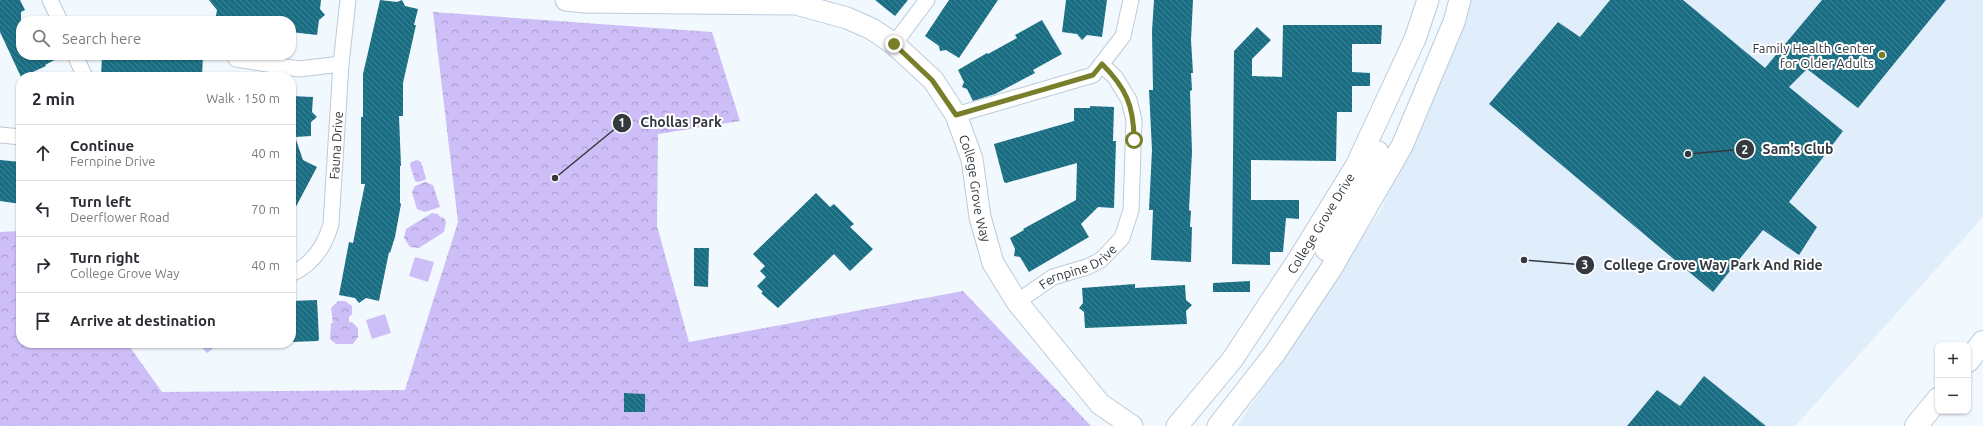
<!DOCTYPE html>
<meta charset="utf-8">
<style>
body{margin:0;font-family:Ubuntu,sans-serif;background:#f2f2f3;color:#2b2b33}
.controls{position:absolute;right:12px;bottom:12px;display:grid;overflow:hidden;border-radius:8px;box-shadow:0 1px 3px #0004}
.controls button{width:36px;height:36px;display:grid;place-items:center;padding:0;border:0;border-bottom:1px solid #e1e1e2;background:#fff;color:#2b2b33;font:20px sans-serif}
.stop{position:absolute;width:12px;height:12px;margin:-9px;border:3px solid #787f2a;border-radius:50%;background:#fff}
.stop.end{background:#787f2a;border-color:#fff;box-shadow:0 1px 4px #0008}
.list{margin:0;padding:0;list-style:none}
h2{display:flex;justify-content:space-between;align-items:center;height:52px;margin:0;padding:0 16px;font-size:17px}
h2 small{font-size:13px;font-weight:400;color:#7c7c81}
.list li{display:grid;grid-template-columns:26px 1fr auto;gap:12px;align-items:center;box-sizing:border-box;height:56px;padding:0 16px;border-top:1px solid #e1e1e2}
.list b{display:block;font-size:15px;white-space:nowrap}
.list p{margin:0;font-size:13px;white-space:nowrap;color:#7c7c81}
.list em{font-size:13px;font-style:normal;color:#7c7c81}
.icon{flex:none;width:22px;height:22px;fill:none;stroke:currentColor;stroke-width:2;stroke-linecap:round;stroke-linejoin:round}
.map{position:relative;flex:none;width:1983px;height:426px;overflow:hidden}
.search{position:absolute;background:#fff;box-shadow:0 1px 3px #0004;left:16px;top:16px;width:280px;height:44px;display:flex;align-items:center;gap:10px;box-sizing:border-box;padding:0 14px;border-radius:16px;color:#7c7c81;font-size:15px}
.panel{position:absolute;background:#fff;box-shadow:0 1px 3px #0004;left:16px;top:72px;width:280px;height:276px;border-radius:16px}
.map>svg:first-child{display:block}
.built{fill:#e0edfa}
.park{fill:url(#park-crowns)}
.pitch{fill:#cebef7}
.building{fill:url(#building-back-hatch)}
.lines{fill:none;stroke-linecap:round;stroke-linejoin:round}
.street-casing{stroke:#bbcbd9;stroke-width:17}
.secondary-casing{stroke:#bbcbd9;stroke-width:23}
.highway-casing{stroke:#bbcbd9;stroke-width:24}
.street{stroke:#fff;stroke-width:15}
.secondary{stroke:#fff;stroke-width:21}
.highway{stroke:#fff;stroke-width:22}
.route{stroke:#787f2a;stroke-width:5}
.poi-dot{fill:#787f2a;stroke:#fff;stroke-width:1.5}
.labels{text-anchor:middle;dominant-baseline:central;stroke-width:4;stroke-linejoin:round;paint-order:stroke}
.poi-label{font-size:13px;fill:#33393f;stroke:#fff;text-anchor:end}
.street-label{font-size:13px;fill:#33393f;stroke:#fff}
.leader{fill:none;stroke:#33393f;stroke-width:1.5}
.callout-dot{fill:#33393f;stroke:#fff;stroke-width:1.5}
.mark-label{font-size:12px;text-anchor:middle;font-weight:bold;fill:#fff}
.callout-label{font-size:14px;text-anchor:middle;font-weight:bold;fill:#33393f;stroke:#fff;stroke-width:4;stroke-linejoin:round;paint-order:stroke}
</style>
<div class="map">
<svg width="1983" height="426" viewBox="0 0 1983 426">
<defs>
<pattern id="park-crowns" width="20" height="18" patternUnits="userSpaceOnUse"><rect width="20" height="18" fill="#cebef7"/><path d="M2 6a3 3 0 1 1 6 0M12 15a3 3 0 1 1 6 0" fill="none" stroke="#a89bc9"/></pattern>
<pattern id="building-back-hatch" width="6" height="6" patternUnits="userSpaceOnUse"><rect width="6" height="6" fill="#1a6e83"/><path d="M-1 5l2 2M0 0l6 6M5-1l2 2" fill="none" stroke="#448494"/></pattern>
</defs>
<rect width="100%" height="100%" fill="#f1f8fe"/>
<!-- built -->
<path class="built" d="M1470 0H1983V217L1795 426H1237L1382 208Z"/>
<!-- park -->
<path class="park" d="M433 12 712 32 740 121 658 134 657 226 689 342 963 291 1091 426H0V232L21 231V343H127L162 392 405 390 458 222Z
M417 160 421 162 426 178 425 180 418 182 415 181 410 165 411 162Z
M425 182 433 185 440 207 425 212 417 209 412 192 415 186Z
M432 213 438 214 440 217 444 218 446 222 444 232 419 248 410 247 404 238 406 229Z
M338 301H345L352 306V314L349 317V322H352L358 328V337L353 344H336L330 339 331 323H333L331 308Z
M198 343H212L215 347 207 353Z"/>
<!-- pitch -->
<path class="pitch" d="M415 257 434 262 428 282 409 276Z
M385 314 391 333 372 339 366 320Z"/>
<!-- building -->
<path class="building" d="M0 0H20L25 10 21 12V55H64L45 65 46 66 24 76 23 75 21 77 0 32Z
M209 0H321L320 9 325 15 319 20 317 35 291 32V21H215L217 10Z
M380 0 397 2 402 0 405 6 418 9 414 25H416L403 83V116H399L401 166H400V203L401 204 395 237 390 253 389 252 379 301 366 298 359 303 355 298 339 295 349 242 353 243 365 184H361V117H363V74Z
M875 0H908L895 16Z
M949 0H998L959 58 946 50 940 51 939 46 925 36Z
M1066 0H1107L1102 37 1087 35 1082 40 1077 34 1062 32Z
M1154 0H1193L1191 40 1193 73H1191L1192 90 1190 91 1192 152 1189 210 1191 211 1190 227H1192L1191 262 1151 260 1153 210H1149L1152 150 1149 90H1153L1152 31Z
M1610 0H1683L1765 68 1822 0H1946L1858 108 1807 69 1789 87 1843 131 1789 202 1817 227 1799 255 1763 230 1713 292 1489 104 1558 22 1580 37Z
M1042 20 1062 54 1033 70 1035 73 995 94 973 101 967 89 962 87 964 82 958 70 987 53 988 54 1017 38 1015 35Z
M1283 25H1382L1381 44H1352V72L1370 73V86H1352V112H1337L1336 161 1251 160V200H1299V219L1286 218 1283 252H1270V265L1232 264 1234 51 1257 27 1271 40 1252 59V76L1282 77Z
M126 55 128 57 162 58V55H203L202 77H101L102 56Z
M291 96 313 97 312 112 317 117 311 122V136L295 137 303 160 317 167 291 216Z
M1090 106 1114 107 1113 141H1116L1114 208 1098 207 1081 224 1089 237 1029 272 1020 257 1014 256 1015 249 1010 238 1024 230 1023 229 1076 200 1077 163 1006 183 1004 182 994 144 1074 121V108H1090Z
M0 160 21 162V204L0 201Z
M816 193 830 207 834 204 854 224 850 227 873 249 850 271 834 254 778 308 761 293 763 292 757 286 766 277 760 271 765 266 753 254Z
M694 248H709L708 287 694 286Z
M1250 281V292H1213V283Z
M1135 284V288L1185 285 1186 300 1192 305 1186 311 1187 324 1085 328 1084 312 1079 308 1083 303 1082 288Z
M317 300 319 339 318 341 291 342V301Z
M1704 376 1766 426H1627L1657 390 1680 406Z
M624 393 645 394V412H624Z"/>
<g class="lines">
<!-- street casing -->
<g class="street-casing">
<g id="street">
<path d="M50 0 60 21"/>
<path d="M894 44 927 0"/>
<path d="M75 55 85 77"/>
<path d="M236 59 299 69 341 64"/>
<path d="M956 115 1093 75 1123 36 1131 0"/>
<path d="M0 135 21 137"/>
<path id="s1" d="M291 274C313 264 325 246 331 224L341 64 348 0"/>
<path id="s2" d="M1017 302 1053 277 1087 267 1101 260 1122 238 1131 210 1134 120 1129 100 1115 77 1102 65"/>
</g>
</g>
<!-- secondary casing -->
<g class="secondary-casing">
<g id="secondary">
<path id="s3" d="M566 0 584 2 796 4 847 18 872 29 894 44 933 80 956 115 972 159 980 217 993 263 1017 302 1100 404 1132 426"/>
<path d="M1361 216C1348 198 1370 169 1378 152"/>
<path d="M1326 250C1338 229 1345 222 1337 197"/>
<path id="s4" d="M1177 426 1232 360 1298 260 1356 166 1415 39 1428 0"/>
<path d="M1218 426 1275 353 1331 269 1402 146 1454 22 1460 0"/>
</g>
</g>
<!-- highway casing -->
<g class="highway-casing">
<path id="highway" d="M1968 361 1983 342
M1916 426 1938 399"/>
</g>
<!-- street -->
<use href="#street" class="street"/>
<!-- secondary -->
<use href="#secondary" class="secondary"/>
<!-- highway -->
<use href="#highway" class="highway"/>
</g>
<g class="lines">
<!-- route -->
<path class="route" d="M894 44 932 80 956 115 1093 75 1102 64C1126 88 1134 106 1134 140"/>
</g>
<!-- markers -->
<circle class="poi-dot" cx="1882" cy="55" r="4"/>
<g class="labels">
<!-- poi labels -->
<g class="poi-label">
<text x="1874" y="48">Family Health Center<tspan x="1874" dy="15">for Older Adults</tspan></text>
</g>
<!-- street labels -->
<g class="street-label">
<text stroke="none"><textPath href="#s1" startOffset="145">Fauna Drive</textPath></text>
<text stroke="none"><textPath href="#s3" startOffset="508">College Grove Way</textPath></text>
<text stroke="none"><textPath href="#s4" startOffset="249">College Grove Drive</textPath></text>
<text stroke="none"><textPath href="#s2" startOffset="71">Fernpine Drive</textPath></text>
</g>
</g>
<!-- callouts -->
<path class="leader" d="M555 178L622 123M1688 154L1745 149M1524 260L1585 265"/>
<g class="callout-dot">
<circle cx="555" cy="178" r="4"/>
<circle cx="1688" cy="154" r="4"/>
<circle cx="1524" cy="260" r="4"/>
<circle cx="622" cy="123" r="10"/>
<circle cx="1745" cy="149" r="10"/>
<circle cx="1585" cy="265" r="10"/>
</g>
<g class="mark-label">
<text x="622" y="127">1</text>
<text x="1745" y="154">2</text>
<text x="1585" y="269">3</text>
</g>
<g class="callout-label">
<text x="681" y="127">Chollas Park</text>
<text x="1798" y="154">Sam's Club</text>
<text x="1713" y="270">College Grove Way Park And Ride</text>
</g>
</svg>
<div class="controls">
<button>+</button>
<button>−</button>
</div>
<div class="stop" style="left:1134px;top:140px"></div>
<div class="stop end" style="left:894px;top:44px"></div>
<div class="search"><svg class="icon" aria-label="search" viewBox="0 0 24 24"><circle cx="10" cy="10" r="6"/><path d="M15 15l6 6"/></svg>Search here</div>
<section class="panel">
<h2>2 min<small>Walk · 150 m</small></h2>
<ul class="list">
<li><svg class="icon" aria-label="ahead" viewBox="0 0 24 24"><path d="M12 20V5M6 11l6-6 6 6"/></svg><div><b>Continue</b><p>Fernpine Drive</p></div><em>40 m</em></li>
<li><svg class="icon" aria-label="left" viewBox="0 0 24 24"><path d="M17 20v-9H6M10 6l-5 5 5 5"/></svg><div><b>Turn left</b><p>Deerflower Road</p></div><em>70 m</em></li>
<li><svg class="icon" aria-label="right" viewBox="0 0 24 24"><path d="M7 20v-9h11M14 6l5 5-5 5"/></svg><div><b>Turn right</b><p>College Grove Way</p></div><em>40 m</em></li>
<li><svg class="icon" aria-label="arrive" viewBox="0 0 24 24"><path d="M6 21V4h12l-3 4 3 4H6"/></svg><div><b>Arrive at destination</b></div></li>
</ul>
</section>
</div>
